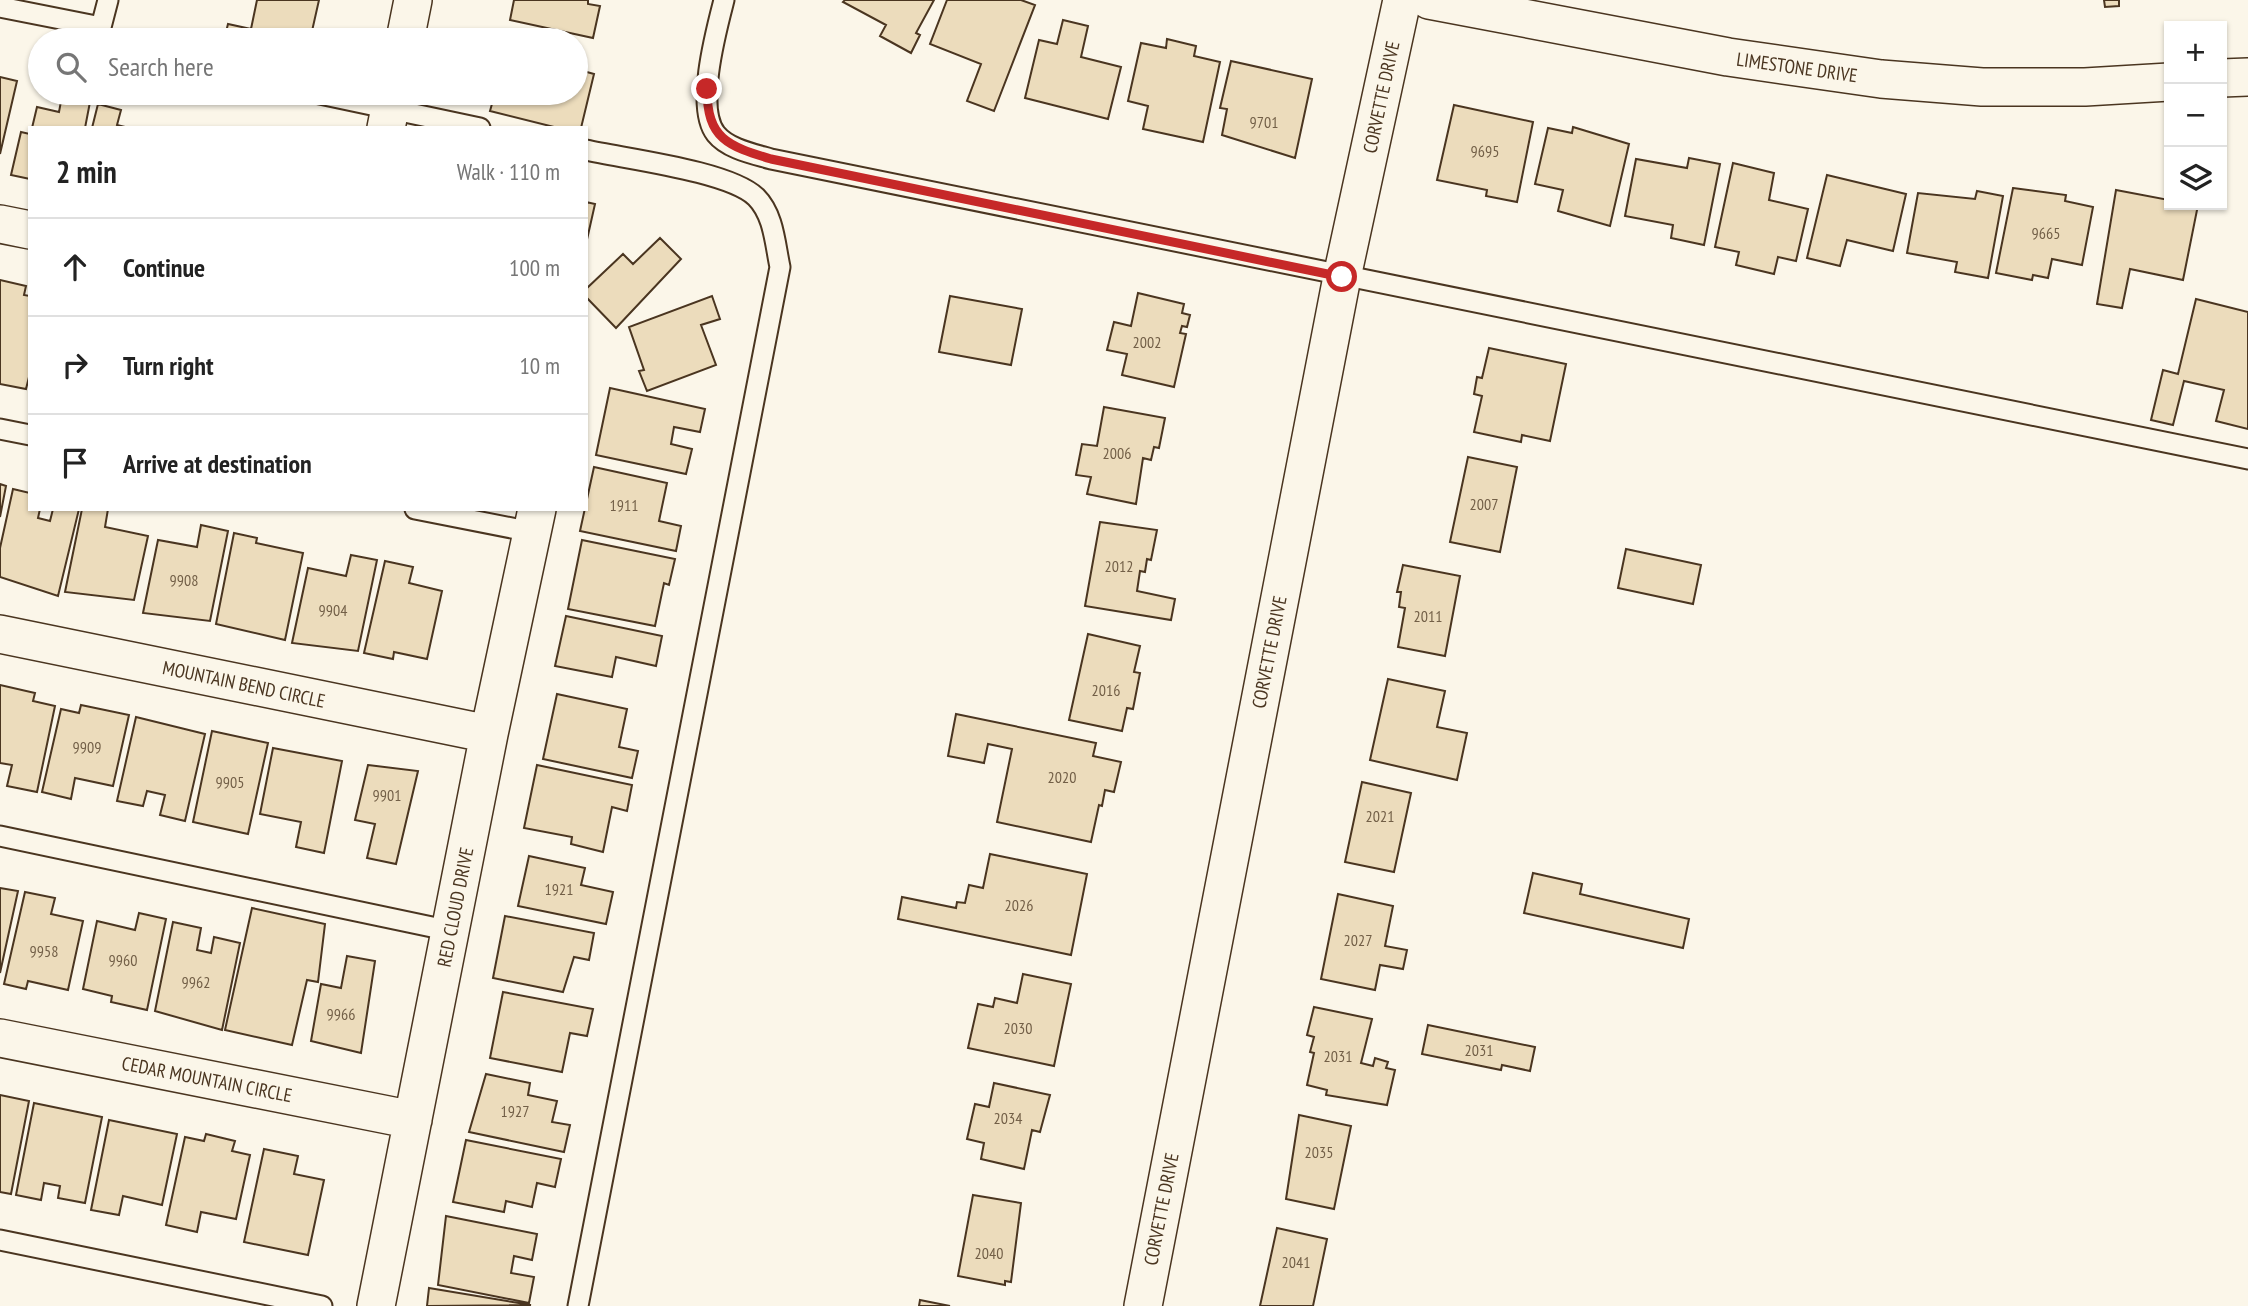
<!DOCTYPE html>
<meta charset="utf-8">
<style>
body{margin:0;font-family:"PT Sans Narrow",sans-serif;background:#f6f6f6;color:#222}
.controls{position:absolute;right:21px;top:21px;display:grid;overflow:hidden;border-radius:0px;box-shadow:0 2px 5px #0004}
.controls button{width:63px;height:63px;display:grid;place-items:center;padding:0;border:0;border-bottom:2px solid #e0e0e0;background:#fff;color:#222;font:35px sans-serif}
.stop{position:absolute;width:21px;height:21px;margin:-16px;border:5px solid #c62828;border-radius:50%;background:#fff}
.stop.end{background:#c62828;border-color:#fff;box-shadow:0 2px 7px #0008}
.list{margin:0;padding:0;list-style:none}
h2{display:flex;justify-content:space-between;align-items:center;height:91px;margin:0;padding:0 28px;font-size:30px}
h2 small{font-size:23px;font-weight:400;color:#767676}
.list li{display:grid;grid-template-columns:46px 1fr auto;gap:21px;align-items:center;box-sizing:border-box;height:98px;padding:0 28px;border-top:2px solid #e0e0e0}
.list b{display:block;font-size:26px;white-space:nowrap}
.list em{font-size:23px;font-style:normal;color:#767676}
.icon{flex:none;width:38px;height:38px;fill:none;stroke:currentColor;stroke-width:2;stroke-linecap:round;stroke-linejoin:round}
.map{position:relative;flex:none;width:2248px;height:1306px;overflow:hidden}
.search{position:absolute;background:#fff;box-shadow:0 2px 5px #0004;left:28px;top:28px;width:560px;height:77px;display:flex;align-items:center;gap:18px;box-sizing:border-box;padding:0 24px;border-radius:38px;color:#767676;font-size:26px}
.panel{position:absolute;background:#fff;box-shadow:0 2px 5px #0004;left:28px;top:126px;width:560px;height:385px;border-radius:0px}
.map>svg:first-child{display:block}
.building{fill:#ecdcbc;stroke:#4a3520;stroke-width:2}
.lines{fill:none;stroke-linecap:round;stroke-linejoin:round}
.service-casing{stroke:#4a3520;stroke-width:23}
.minor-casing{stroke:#4a3520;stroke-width:40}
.service{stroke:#fbf6e9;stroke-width:19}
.minor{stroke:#fbf6e9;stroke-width:37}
.route{stroke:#c62828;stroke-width:9}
.labels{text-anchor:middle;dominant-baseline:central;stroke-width:5;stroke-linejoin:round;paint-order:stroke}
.number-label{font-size:16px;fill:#725f47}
.street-label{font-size:19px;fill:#4a3520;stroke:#fbf6e9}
</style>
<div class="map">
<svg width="2248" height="1306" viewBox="0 0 2248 1306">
<rect width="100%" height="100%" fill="#fbf6e9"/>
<!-- building -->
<path class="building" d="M257 0H319L310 40H224L228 24 251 29Z
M514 0H588V4L600 6 593 38 510 20Z
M845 0H934L916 33 920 35 911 53 880 36 886 25 843 2Z
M947 0H1021L1035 5 994 111 967 101 981 64 930 44Z
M2104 0H2119V6L2105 7Z
M1063 20 1088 26 1081 57 1121 67 1108 119 1025 98 1039 40 1057 44Z
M510 32 543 40H508Z
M1167 39 1196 46 1194 56 1220 62 1203 142 1143 129 1148 106 1128 101 1141 43 1166 48Z
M1231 61 1312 79 1295 158 1222 135 1227 109 1220 108Z
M576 69 594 74 581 128H558L490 111 495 93H576Z
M0 77 17 81 0 154Z
M62 96 90 102 85 128H32L37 107 59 112Z
M98 104 121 110 117 125 129 128H92Z
M1454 105 1533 122 1517 202 1486 196 1487 190 1437 180Z
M1573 127 1629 144 1610 226 1558 211 1563 190 1535 184 1548 128 1572 133Z
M21 132 30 134V179L11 175Z
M1689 158 1720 164 1704 245 1671 238 1673 225 1625 216 1636 159 1687 168Z
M1733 163 1774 173 1769 200 1808 209 1796 261 1778 257 1774 274 1736 265 1739 252 1715 247Z
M1827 175 1906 194 1893 251 1847 240 1840 266 1807 258Z
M2013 188 2066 195 2065 201 2093 207 2082 265 2052 259 2048 278 2033 275 2032 280 1996 273Z
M2116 190 2169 200V205H2198L2183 280 2130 269 2122 308 2097 304Z
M1977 191 2003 196 1988 278 1955 272 1957 262 1907 253 1918 193 1975 199Z
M586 202 595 204 586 244Z
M660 238 681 259 616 328 586 297V289L623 254 633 264Z
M0 280 26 286 24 295 30 296V373L26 389 0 384Z
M1138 293 1184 304 1182 313 1190 315 1187 327 1182 326 1180 333 1186 334 1174 387 1122 375 1127 354 1107 350 1114 322 1131 326Z
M712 296 720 319 701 325 716 365 647 391 639 371 644 370 629 327Z
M950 296 1022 309 1011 365 939 352Z
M2196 299 2248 312V429L2216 421 2224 390 2184 381 2173 425 2151 420 2163 370 2178 374Z
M1489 348 1566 364 1550 441 1522 435 1521 442 1474 432 1482 396 1474 394 1477 377 1482 378Z
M610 388 705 409 700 432 674 427 671 444 692 449 686 474 596 455Z
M1104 407 1165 418 1159 448 1154 447 1151 460 1143 458 1136 504 1087 494 1091 477 1076 475 1082 444 1097 446Z
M1468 457 1517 467 1500 552 1450 542Z
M594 467 667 483 659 521 681 526 676 551 580 531Z
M0 484 6 486 0 517Z
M13 489 30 493V509H40L38 518 50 521 53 509H79L58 596 0 577V548Z
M82 509H108L105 527 148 536 134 600 65 592Z
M1100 522 1157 530 1151 560 1147 559 1145 572 1140 571 1137 591 1175 599 1171 620 1085 606Z
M201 525 228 531 210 621 143 613 158 540 197 547Z
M234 533 257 538 256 543 303 553 285 640 216 624Z
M582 540 675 559 669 585 664 583 655 626 568 609Z
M1626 549 1701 565 1693 604 1618 588Z
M351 555 377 560 358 651 292 643 308 568 346 576Z
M385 561 413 567 409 583 442 591 427 659 394 652 393 659 364 653Z
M1403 565 1460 576 1445 656 1398 647 1405 608 1399 607 1401 592H1397Z
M566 616 662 636 656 666 616 657 612 677 555 666Z
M1088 634 1140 646 1134 672 1140 673 1133 709 1127 708 1122 731 1069 720Z
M1388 679 1445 691 1437 727 1467 733 1457 780 1370 760Z
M0 685 35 693 33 701 55 706 37 792 7 786 12 765 0 763Z
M557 694 627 709 619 747 638 751 632 778 543 759Z
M81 705 129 715 113 786 75 778 71 799 42 792 61 709 79 713Z
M956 714 1096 743 1093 756 1121 762 1114 792 1105 790 1102 806 1099 805 1091 842 997 822 1012 749 988 744 984 763 948 756Z
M136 717 205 734 185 821 160 815 165 795 147 791 143 806 117 801Z
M212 731 268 743 248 834 193 822Z
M273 748 342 761 324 853 296 847 301 822 260 814Z
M368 765 418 771 396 864 367 858 375 824 355 820Z
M537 765 632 785 627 811 612 807 603 852 571 844 572 837 524 828Z
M1362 782 1411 793 1394 872 1345 862Z
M990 854 1087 874 1071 955 898 919 902 897 956 908 957 902 965 903 969 885 983 888Z
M529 856 585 868 581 885 613 892 606 924 518 906Z
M1533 873 1582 884 1580 894 1689 919 1683 948 1524 913Z
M0 888 18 891 0 973Z
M25 892 55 898 51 914 83 921 68 990 28 981 26 989 4 984Z
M1338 894 1393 906 1385 946 1407 950 1403 969 1380 965 1375 990 1321 979Z
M252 908 325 924 318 982 307 980 292 1045 225 1030Z
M139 913 166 919 147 1010 111 1002 112 996 83 989 97 921 135 930Z
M505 916 594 933 589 960 574 957 563 992 493 978Z
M173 922 201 928 197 950 211 953 214 937 240 943 222 1030 155 1011Z
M347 956 375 961 361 1053 311 1041 321 984 341 988Z
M1023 974 1071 984 1054 1066 968 1048 978 1004 993 1007 995 998 1017 1003Z
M503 992 593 1009 587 1036 570 1033 562 1072 490 1058Z
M1314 1007 1372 1019 1361 1063 1373 1066 1375 1058 1388 1062 1386 1068 1395 1070 1387 1105 1326 1095 1327 1090 1307 1085 1314 1053 1310 1052 1314 1037 1307 1035Z
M1428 1025 1535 1047 1530 1071 1502 1065 1501 1070 1422 1054Z
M486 1074 530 1083 528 1095 557 1101 552 1122 570 1125 564 1152 469 1132Z
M994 1083 1050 1095 1040 1132 1032 1130 1024 1169 981 1159 984 1143 967 1139 975 1104 989 1107Z
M0 1095 29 1101 11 1194 0 1192Z
M34 1103 102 1117 85 1203 58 1198 60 1186 44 1183 41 1200 16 1195Z
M1299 1115 1351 1126 1334 1209 1286 1199Z
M109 1120 177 1134 162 1205 123 1196 119 1215 91 1210Z
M206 1134 235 1141 232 1151 250 1155 236 1219 201 1212 197 1232 166 1225 185 1137 204 1141Z
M466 1140 561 1159 555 1187 537 1183 532 1207 506 1201 504 1212 453 1202Z
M264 1149 298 1156 294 1174 324 1180 308 1255 244 1242Z
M973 1195 1021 1203 1011 1282 1005 1281V1285L958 1276Z
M446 1216 537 1234 532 1260 514 1256 511 1273 534 1277 529 1303 438 1285Z
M1277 1228 1327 1239 1313 1306H1260Z
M429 1288 531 1305 427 1306Z
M920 1300 950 1306H919Z"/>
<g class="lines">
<!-- service casing -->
<g class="service-casing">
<path id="service" d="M724 0C716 31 695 108 716 134 728 149 754 154 771 159L2248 459
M0 7 101 27 108 0
M315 93 480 128
M0 429 30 435
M415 509 532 532
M0 836 451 931
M0 1240 322 1306
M578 1306 780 267C775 244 774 215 756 197 729 171 626 159 586 150"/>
</g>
<!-- minor casing -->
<g class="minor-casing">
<path id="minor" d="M1429 0 1728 57 1881 79 1982 87H2085L2169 82
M405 40 413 0
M2222 78 2248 77
M386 128 393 93
M0 224 30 230
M0 634 489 734
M0 1038 413 1120
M376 1306 489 734 537 509
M1143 1306 1342 277 1402 0"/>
</g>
<!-- service -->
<use href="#service" class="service"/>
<!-- minor -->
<use href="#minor" class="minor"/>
</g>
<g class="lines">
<!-- route -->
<path class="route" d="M707 89C707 139 728 146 771 159L1342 277"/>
</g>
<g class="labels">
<!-- number labels -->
<g class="number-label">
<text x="1264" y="122">9701</text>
<text x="1485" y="151">9695</text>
<text x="2046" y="233">9665</text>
<text x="1147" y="342">2002</text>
<text x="1117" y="453">2006</text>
<text x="1484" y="504">2007</text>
<text x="624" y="505">1911</text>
<text x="1119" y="566">2012</text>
<text x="184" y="580">9908</text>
<text x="333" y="610">9904</text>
<text x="1428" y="616">2011</text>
<text x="1106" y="690">2016</text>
<text x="87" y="747">9909</text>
<text x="1062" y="777">2020</text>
<text x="230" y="782">9905</text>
<text x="387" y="795">9901</text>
<text x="1380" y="816">2021</text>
<text x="559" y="889">1921</text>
<text x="1019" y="905">2026</text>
<text x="1358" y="940">2027</text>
<text x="44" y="951">9958</text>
<text x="123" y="960">9960</text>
<text x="196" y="982">9962</text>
<text x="341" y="1014">9966</text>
<text x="1018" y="1028">2030</text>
<text x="1479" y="1050">2031</text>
<text x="1338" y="1056">2031</text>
<text x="515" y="1111">1927</text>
<text x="1008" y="1118">2034</text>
<text x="1319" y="1152">2035</text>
<text x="989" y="1253">2040</text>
<text x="1296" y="1262">2041</text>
</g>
<!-- street labels -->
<g class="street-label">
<text transform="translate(1797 67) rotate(8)">LIMESTONE DRIVE</text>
<text transform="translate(1381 97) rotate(-78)">CORVETTE DRIVE</text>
<text transform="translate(1269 652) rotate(-79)">CORVETTE DRIVE</text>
<text transform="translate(244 684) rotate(12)">MOUNTAIN BEND CIRCLE</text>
<text transform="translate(455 907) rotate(-79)">RED CLOUD DRIVE</text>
<text transform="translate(207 1079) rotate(11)">CEDAR MOUNTAIN CIRCLE</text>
<text transform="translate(1161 1209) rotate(-79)">CORVETTE DRIVE</text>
</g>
</g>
</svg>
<div class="controls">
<button>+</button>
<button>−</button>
<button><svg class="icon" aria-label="layers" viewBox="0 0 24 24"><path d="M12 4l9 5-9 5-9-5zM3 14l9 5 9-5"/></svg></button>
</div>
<div class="stop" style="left:1342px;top:277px"></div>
<div class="stop end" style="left:707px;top:89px"></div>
<div class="search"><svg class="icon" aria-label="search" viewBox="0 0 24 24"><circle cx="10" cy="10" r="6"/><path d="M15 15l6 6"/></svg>Search here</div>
<section class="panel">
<h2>2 min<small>Walk · 110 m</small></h2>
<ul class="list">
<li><svg class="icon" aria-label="ahead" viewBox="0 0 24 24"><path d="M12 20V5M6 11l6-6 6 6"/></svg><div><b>Continue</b></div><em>100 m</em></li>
<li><svg class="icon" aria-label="right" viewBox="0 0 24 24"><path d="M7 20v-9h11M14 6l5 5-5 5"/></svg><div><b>Turn right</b></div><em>10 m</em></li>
<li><svg class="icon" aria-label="arrive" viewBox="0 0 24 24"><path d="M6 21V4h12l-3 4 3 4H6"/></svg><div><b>Arrive at destination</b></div></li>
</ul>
</section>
</div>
